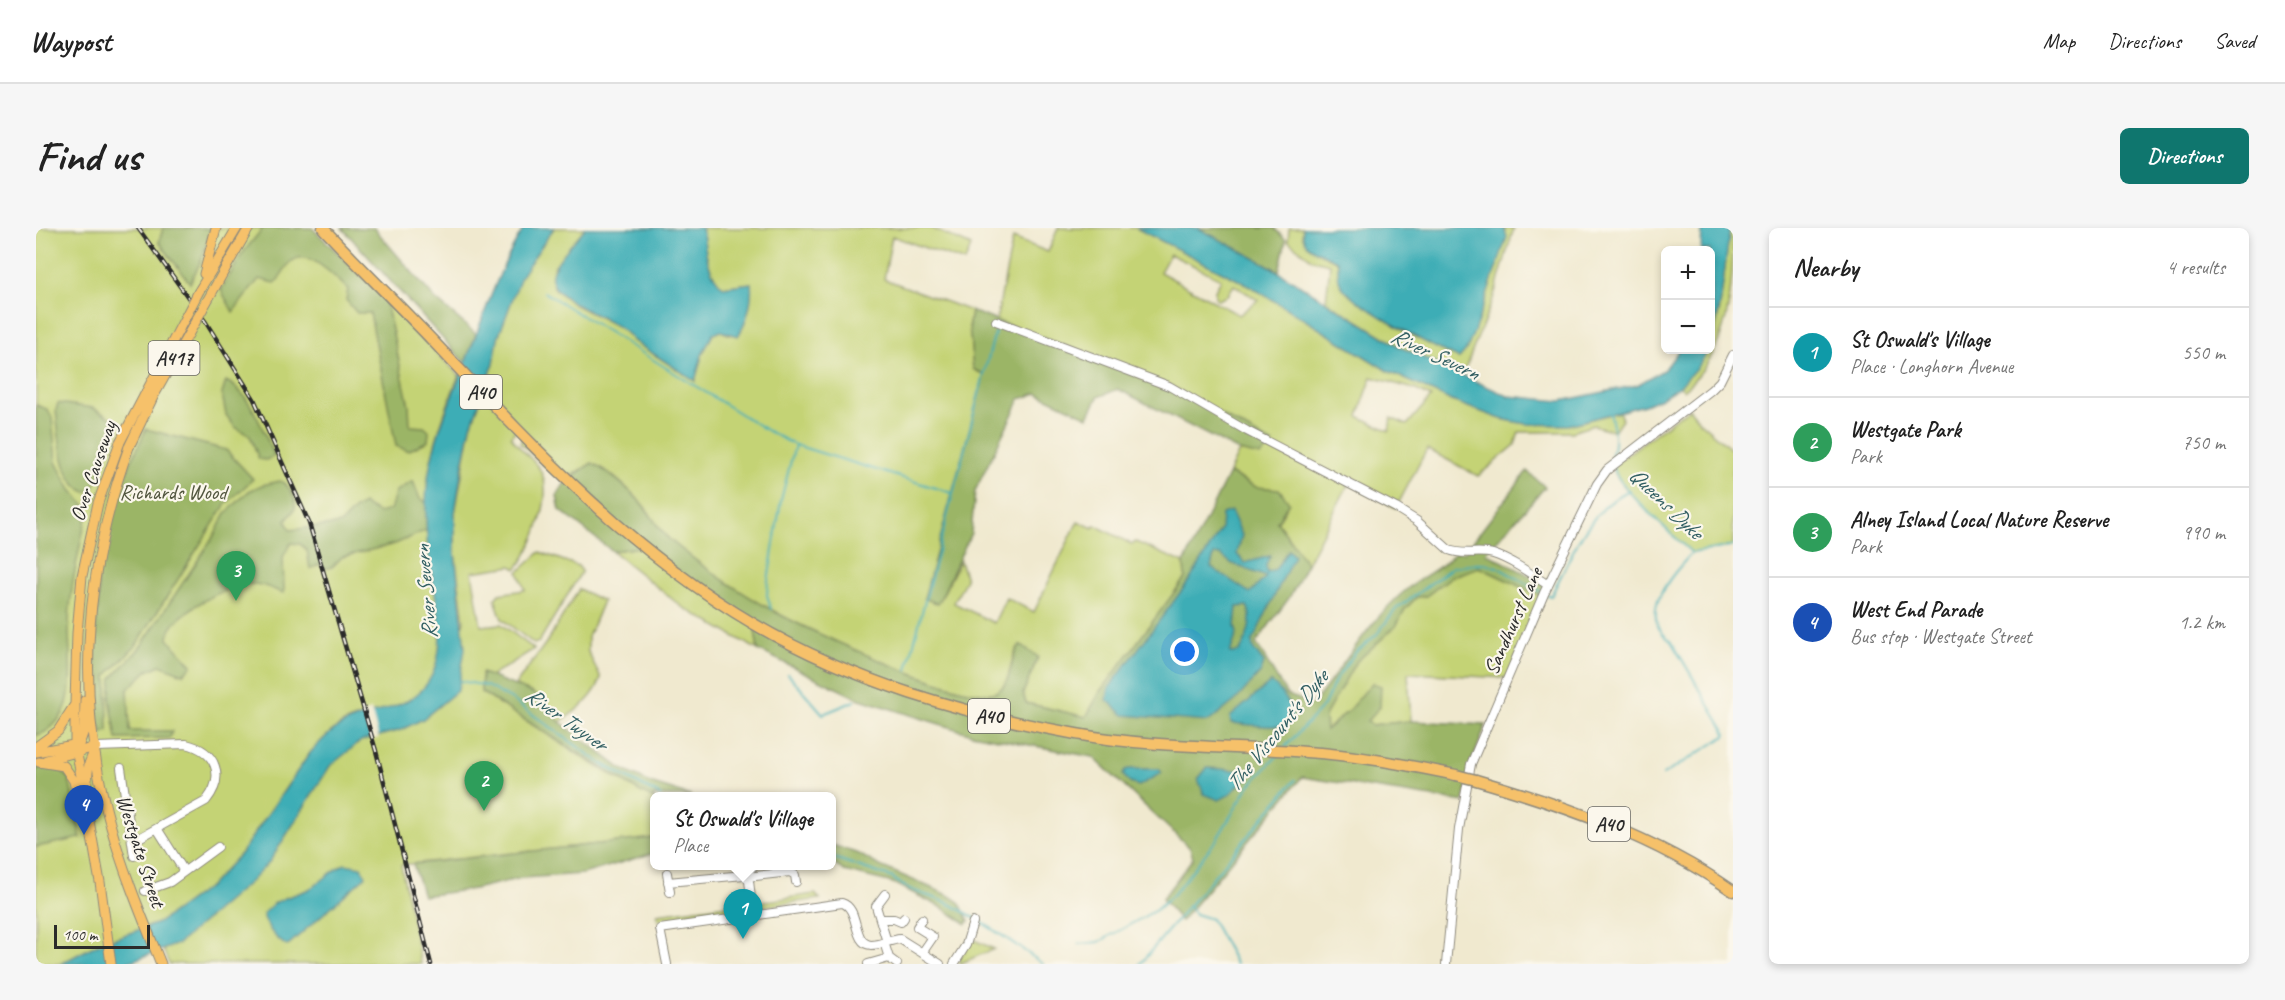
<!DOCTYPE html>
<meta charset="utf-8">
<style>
body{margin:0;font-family:Caveat,sans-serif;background:#f6f6f6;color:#222}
.controls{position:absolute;right:18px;top:18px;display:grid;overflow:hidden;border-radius:9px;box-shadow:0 3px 9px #0003}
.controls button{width:54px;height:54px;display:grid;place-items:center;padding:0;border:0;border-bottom:2px solid #e0e0e0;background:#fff;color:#222;font:30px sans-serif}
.scale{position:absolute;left:18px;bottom:15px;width:96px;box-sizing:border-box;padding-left:6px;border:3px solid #2b2b2b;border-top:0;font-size:16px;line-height:21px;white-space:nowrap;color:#2b2b2b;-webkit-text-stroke:4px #fbf7ec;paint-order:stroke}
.you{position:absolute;left:1149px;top:424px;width:21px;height:21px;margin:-15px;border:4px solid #fff;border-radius:50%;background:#1a73e8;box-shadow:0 0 0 9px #1a73e833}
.badge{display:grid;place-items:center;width:39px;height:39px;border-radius:50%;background:#0f766e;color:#fff;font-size:20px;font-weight:700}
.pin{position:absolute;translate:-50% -50px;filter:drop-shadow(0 2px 3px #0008)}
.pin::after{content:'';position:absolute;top:32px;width:21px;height:18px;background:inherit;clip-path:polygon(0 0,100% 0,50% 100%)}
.popup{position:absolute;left:614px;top:564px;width:186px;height:78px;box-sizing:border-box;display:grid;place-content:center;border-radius:9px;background:#fff;filter:drop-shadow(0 2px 4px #0005);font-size:20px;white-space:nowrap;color:#767676}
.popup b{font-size:22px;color:#222}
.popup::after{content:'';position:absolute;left:50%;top:100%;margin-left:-12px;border:12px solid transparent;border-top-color:#fff}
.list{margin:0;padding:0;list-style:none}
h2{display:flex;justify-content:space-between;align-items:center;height:78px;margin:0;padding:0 24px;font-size:26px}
h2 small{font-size:20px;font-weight:400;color:#767676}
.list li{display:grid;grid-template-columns:39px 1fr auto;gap:18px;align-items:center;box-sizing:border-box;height:90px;padding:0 24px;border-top:2px solid #e0e0e0}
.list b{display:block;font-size:22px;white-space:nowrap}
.list p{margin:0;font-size:20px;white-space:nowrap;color:#767676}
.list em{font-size:20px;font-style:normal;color:#767676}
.map{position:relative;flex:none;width:1697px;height:736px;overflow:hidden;border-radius:9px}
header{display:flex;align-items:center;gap:36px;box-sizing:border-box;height:84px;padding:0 30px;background:#fff;border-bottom:2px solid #e0e0e0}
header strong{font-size:28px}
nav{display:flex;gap:33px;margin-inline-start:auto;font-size:21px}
.intro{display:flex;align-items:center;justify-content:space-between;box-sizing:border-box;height:144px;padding:0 36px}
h1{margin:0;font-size:42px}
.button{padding:15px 27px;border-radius:9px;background:#0f766e;color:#fff;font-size:21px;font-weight:700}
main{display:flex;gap:36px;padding:0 36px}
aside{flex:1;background:#fff;border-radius:9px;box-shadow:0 3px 9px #0003}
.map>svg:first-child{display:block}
.green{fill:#c4d375;stroke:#787f50;stroke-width:1.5;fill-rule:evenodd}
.forest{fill:#9bb566;stroke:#637048;stroke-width:1.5}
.water{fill:#3cadb6;stroke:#346c70;stroke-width:1.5;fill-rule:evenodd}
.pier{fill:#f0e9cf}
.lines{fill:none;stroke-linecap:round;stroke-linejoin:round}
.stream{stroke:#3cadb6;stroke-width:2}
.minor-casing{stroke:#8e8a7d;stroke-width:10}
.major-casing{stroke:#8e8a7d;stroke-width:11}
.highway-casing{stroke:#8e8a7d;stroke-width:13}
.minor{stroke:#fff;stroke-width:8}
.major{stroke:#f6c16b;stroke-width:9}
.highway{stroke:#f6c16b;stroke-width:10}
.rail-casing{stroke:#2b2b2b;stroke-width:4.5}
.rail{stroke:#fbf7ec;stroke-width:2;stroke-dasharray:7;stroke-linecap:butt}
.major-bridge-casing{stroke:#8e8a7d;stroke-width:11;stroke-linecap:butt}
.highway-bridge-casing{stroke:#8e8a7d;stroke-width:13;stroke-linecap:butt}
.major-bridge{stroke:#f6c16b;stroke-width:9}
.highway-bridge{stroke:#f6c16b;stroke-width:10}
.labels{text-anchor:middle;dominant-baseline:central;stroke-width:4.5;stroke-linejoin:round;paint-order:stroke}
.shield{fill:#fbf7ec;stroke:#696865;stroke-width:1.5}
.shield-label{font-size:20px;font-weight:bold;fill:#2b2b2b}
.street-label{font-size:21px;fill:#2b2b2b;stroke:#fbf7ec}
.park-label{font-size:21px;fill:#51553e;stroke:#fbf7ec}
.water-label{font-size:22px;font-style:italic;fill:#325f63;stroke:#fbf7ec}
</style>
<header>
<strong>Waypost</strong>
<nav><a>Map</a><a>Directions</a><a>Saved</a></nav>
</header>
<div class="intro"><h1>Find us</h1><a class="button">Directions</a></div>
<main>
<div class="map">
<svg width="1697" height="736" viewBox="0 0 1697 736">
<rect width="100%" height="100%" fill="#fbf7ec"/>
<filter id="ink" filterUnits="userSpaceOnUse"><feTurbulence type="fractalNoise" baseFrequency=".0167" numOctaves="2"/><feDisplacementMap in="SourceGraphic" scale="12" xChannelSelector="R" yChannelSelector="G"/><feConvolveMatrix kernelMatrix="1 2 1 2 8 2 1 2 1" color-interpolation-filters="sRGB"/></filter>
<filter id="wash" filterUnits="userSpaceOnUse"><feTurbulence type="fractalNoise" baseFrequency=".008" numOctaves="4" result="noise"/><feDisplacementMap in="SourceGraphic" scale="24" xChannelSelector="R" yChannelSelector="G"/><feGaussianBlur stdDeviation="1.35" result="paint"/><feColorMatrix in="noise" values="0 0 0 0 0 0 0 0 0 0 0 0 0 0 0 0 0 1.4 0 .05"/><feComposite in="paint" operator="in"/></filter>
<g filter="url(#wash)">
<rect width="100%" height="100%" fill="#f0e9cf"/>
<!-- green -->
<path class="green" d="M0 0H276L423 147C410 179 393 227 391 261 391 281 390 301 392 321 396 365 418 418 390 458 372 482 338 482 312 493 297 500 285 513 274 525L205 625 174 658 122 695 60 717 24 736H0Z
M518 0H549L517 40 518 60 537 76 591 103 596 112 659 153 666 127 677 106 685 103 694 107 715 55 686 59C670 42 670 22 666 0H895L935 18 929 34 856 8 848 51 935 83 933 96 937 141 948 146 889 370 902 376 924 333 930 351 918 375 958 395 970 370 998 384 1042 293 1057 300 1059 297 1095 316 1100 314 1148 335 1149 350 1063 466 1050 489 990 475 987 465 1002 429 984 417C971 431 978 455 960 464 933 477 774 403 743 386 705 365 666 339 633 311 624 303 618 292 611 282 597 264 576 245 556 235L535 248 521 243 517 246 484 215 487 208 481 201 475 208C482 221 495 228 503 240 520 265 497 321 480 341L476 338 436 344 445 398 465 396 498 421 454 449 446 446 445 464 565 541 618 571V610L365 637 385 736H133L122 710 190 659 292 524 390 477 428 394 419 325V285L435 198 458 135 462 110 485 47Z
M1022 0H1100L1214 58 1352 143 1416 173 1465 191 1490 196 1532 197 1583 184 1586 191 1578 203 1557 197 1536 204H1483L1479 217 1442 248 1391 221 1360 280 1313 255 1271 336 1241 294 1248 284 1220 259 1193 245 1203 223 1224 227 960 93 977 10 1012 24ZM1134 26 1185 51 1179 63V69L1182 72 1191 68 1198 57 1222 72 1203 87 1124 44ZM1336 149 1378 161 1395 169 1371 197 1355 190 1353 203 1322 188Z
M1253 0H1267L1266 8 1282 25 1302 34 1311 65 1369 104 1422 130C1442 110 1460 33 1470 3L1468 0H1478L1457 71 1426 149 1364 119 1290 73 1294 36 1277 32 1252 13Z
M1694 0H1697C1697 58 1696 122 1647 162L1644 158 1674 122 1684 78Z
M1653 180 1664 194 1697 223V318L1656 325C1637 307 1582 260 1576 238Z
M604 319 718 396 722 422 646 379 576 323Z
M504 324 542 338 546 343 503 414 498 416 466 391 459 371 463 366 489 362 482 344Z
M1443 339 1507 369 1471 450 1372 445 1375 493 1335 497 1331 494 1337 455 1312 483 1289 503V488L1319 435 1360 398 1369 381 1381 369 1390 368 1415 349Z
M543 361 567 373 552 409V424L565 450C558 471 541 482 524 494L507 479 500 467 478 459 512 412Z
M779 666 784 671 722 679 721 670 724 674Z
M712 670 713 680 622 692 621 686 709 675Z
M934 710 958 721 925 735 923 733Z"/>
<!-- forest -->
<path class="forest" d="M127 0H175L166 31 154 55 123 14Z
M227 0H276L349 70 373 178 374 198 388 199 393 203 392 213 372 223 360 218 334 85H321L310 72 312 61C299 50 271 16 253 36 247 42 245 50 239 55L223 51 197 84 185 62 206 26Z
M306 0H338L399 71 440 106 429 135Z
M1162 0H1238L1250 12 1243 43Z
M935 83 1134 158 1237 216 1224 228 1203 223 1082 161 1062 169 1052 189 1001 165 984 171 939 263 935 305 902 376 888 370 948 147 937 141 933 96Z
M190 153C215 164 227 205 239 228L230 232 223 231 214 208 199 199 190 187 186 166Z
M22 175 57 180 83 194 58 259 51 264C24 257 23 204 20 182Z
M0 177 11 181 16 189 20 234 35 262 52 281C44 318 35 354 33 391 32 419 38 448 31 475 28 488 13 506 0 507Z
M110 201 190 222 217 251 189 277 99 419 71 447 72 503 66 505C56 477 58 429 60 399 61 382 65 366 61 349L83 261Z
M556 235C576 246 597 264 611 282 618 292 624 303 633 311 666 339 705 365 743 386 774 403 933 477 960 464 978 455 972 431 984 417L1002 429 987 465 990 475 1050 489 1063 466 1149 350 1148 335 1193 245 1220 259 1243 261 1253 274 1241 294 1271 336 1253 370 1220 415 1251 467 1277 476C1308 438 1332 393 1371 361 1387 347 1406 341 1419 324H1429L1491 243 1509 259 1450 325 1512 357 1507 369 1443 339 1415 349 1390 368 1381 369 1369 381 1360 398 1319 435 1289 488 1290 502 1312 483 1336 455 1345 458 1344 479 1331 493 1335 497 1375 493 1450 497 1435 536 1428 574 1266 549 1145 693 1126 671 1157 630 1154 620 1057 529 936 506 868 485 821 470 722 422 718 396 605 319 576 323 524 282 521 268 530 253Z
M244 253C253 257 261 269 259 280 257 285 253 288 250 293L254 302 304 296 319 281 327 276 343 285 354 282 360 263 377 253 384 271 391 274V302L359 316 306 329 296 339 288 341 285 336 274 341 271 322 264 316 255 315 247 329 248 365C238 362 228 356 217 356 196 354 131 387 132 411L156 437 147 446 124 437 111 443 92 461 94 503H136L134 510 81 511 74 471 76 450 103 421 176 311 190 285 213 263 226 257Z
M446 445 497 465 524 494 586 541 614 555 655 568H618V571L603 563 445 464Z
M6 539 25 542 33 551 45 610 0 619V542Z
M618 610V625L547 646 486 650 438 661 387 668 377 636Z
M796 617 823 626 842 637 912 667 923 674 933 693 931 696 905 679 857 655 808 643 796 635Z"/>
<!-- water -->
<path class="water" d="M488 0H518L485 48 462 110 458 135 435 198 425 246 419 285V325L429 421 422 462 387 491 365 502 325 513 294 538 234 633 215 653 142 716 87 736H24L60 717 122 695 174 658 205 625 274 525C285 513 297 500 312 494 342 480 380 481 396 447 414 409 396 362 392 322 390 302 389 279 391 258 396 211 418 164 435 120 451 79 464 38 488 0Z
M549 0H666C670 22 670 43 687 59L715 55C717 71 711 95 702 108L685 103 677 106 666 127 659 153 596 112C584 89 500 72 518 40 525 26 539 13 549 0Z
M1100 0H1162L1230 36 1364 119 1472 168 1525 173 1601 157 1629 141 1643 122H1673L1661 139 1644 158 1625 170 1609 177 1532 197 1490 196 1465 191 1416 173 1352 143 1214 58Z
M1267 0H1468L1471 9 1438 104 1431 121 1423 130C1399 121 1316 76 1305 57 1301 51 1302 41 1302 34 1288 24 1263 23 1267 0Z
M1666 0H1694L1684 78 1675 116 1674 22H1665Z
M1195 283 1206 307 1201 326 1209 335 1234 328 1230 337 1231 345 1239 342 1252 322 1258 328 1216 414 1217 420 1228 435 1225 444 1199 473 1172 494 1088 487 1071 472 1073 460 1155 350 1185 301 1186 286ZM1178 327H1185L1195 335 1230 349 1214 365 1175 339ZM1211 378C1218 390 1211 413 1203 424L1194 425 1201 405 1199 399 1201 379Z
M1235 454C1246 462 1273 496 1242 498 1227 499 1210 496 1195 495L1194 489Z
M1171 540 1211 543 1213 549C1200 557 1199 566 1183 572L1168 566 1162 551Z
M1093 541H1123L1126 545 1103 558 1094 555 1087 547 1089 542Z
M309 636 325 639 330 648 251 718C238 710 231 700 227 686 240 669 256 669 273 661 286 654 296 642 309 636Z"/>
<!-- pier -->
<path class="pier" d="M335 482 343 510 335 512 327 485Z"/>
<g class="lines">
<!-- stream -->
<path class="stream" d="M508 64 732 203 759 217 745 272 732 353 731 367 735 381
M1574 184C1577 196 1580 210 1577 222 1576 227 1574 229 1575 235 1581 259 1636 306 1656 325L1697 318
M759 217 916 265
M1510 366 1515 368C1536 327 1549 285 1593 262
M871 442 959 104
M752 446 787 486 819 473
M424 453 451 458 478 473 566 536 625 568
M1249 519 1288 477 1300 451 1319 425 1341 406 1360 381 1417 339 1446 335 1461 339 1505 364
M1627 547 1691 507 1635 413C1599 387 1635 348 1656 325
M795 629 857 650C871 664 898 668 916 677 948 694 978 715 1007 736
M1152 677 1159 686 1175 691 1200 736
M1043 716 1063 714 1120 682 1137 667 1181 611 1212 559 1243 526
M1104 736 1259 552"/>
</g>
</g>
<g filter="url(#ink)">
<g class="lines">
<!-- minor casing -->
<g class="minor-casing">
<path id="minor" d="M960 93 1133 158 1211 203 1360 280 1381 293 1413 322C1427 328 1443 322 1457 326 1476 332 1495 346 1512 357
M60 519 150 516C180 523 190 548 170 573L96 614
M85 540 98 628
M122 602 148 643
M631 645 634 664
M708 647 718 638
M711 649 754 644 759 647 760 654
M632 654 708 647 713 653 717 686
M109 663 134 654 182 619
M849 666 840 678 851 714
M846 691H858L865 694 868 690
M886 691 881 699 897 709 886 725
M848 714 853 730 861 736
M631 736 624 701 806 675C824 680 816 716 835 717 844 717 855 712 864 711L904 736
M832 736 853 730
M918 736 930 717 937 694
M1410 736 1423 601 1435 536 1508 365 1561 256 1571 242 1675 162 1684 153 1697 127"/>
</g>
<!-- major casing -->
<g class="major-casing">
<path id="major" d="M188 43 213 0
M168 46 180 0
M163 63 201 0
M93 219C48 344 38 470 75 599 88 646 107 691 125 736
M0 519 22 503 38 478
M41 522 48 503 49 472
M0 524 43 516
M10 532 60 519
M3 534 28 538 38 553 41 568
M50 560 53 536 59 521
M75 736 64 654 39 515V476L41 405 46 348 62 275 84 214"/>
</g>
<!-- highway casing -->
<g class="highway-casing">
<path id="highway" d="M287 0C323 39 361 75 397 113 496 218 592 322 718 396 817 454 928 486 1040 506 1116 520 1194 518 1270 524 1321 527 1371 537 1420 547
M1440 552C1530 578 1619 609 1697 663"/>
</g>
<!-- minor -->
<use href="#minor" class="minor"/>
<!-- major -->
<use href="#major" class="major"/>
<!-- highway -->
<use href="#highway" class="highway"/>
<!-- rail casing -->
<g class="rail-casing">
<path id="rail" d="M102 0 169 93 218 171 273 295 340 523 395 736"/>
</g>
<!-- rail -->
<use href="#rail" class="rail"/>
<!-- major-bridge casing -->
<g class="major-bridge-casing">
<path id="major-bridge" d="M84 214 163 63
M93 219 117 169 188 43"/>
</g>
<!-- highway-bridge casing -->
<g class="highway-bridge-casing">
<path id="highway-bridge" d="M1420 547 1440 552"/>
</g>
<!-- major-bridge -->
<use href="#major-bridge" class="major-bridge"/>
<!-- highway-bridge -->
<use href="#highway-bridge" class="highway-bridge"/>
</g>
</g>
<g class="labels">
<!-- shield labels -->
<g class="shield">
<rect x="112.5" y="113" width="51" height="34" rx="4.5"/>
<rect x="424" y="147" width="42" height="34" rx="4.5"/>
<rect x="932" y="471" width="42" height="34" rx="4.5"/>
<rect x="1552" y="579" width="42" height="34" rx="4.5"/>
</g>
<g class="shield-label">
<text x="138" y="130">A417</text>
<text x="445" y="164">A40</text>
<text x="953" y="488">A40</text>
<text x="1573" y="596">A40</text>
</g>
<!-- street labels -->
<g class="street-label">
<text transform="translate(57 243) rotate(-71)">Over Causeway</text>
<text transform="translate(1477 393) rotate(-66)">Sandhurst Lane</text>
<text transform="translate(105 623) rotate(72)">Westgate Street</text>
</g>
<!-- park labels -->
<g class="park-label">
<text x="137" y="264">Richards Wood</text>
</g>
<!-- water labels -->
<g class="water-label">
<text transform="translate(1399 126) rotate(25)">River Severn</text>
<text transform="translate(1630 275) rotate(44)">Queens Dyke</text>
<text transform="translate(390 364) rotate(-95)">River Severn</text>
<text transform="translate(530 491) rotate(35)">River Twyver</text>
<text transform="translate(1241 503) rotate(-51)">The Viscount's Dyke</text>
</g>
</g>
</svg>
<div class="controls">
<button>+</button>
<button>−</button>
</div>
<div class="scale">100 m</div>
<div class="you"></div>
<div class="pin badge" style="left:707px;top:711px;background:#0f9aa8">1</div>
<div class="popup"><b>St Oswald's Village</b>Place</div>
<div class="pin badge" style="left:448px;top:583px;background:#2e9e5b">2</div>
<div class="pin badge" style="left:200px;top:373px;background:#2e9e5b">3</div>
<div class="pin badge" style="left:48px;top:607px;background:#1a4fb4">4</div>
</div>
<aside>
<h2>Nearby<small>4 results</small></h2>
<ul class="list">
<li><span class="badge" style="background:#0f9aa8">1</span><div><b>St Oswald's Village</b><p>Place · Longhorn Avenue</p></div><em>550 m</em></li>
<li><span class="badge" style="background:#2e9e5b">2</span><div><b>Westgate Park</b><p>Park</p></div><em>750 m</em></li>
<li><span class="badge" style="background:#2e9e5b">3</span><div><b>Alney Island Local Nature Reserve</b><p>Park</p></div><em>990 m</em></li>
<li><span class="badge" style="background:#1a4fb4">4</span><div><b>West End Parade</b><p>Bus stop · Westgate Street</p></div><em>1.2 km</em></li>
</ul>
</aside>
</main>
